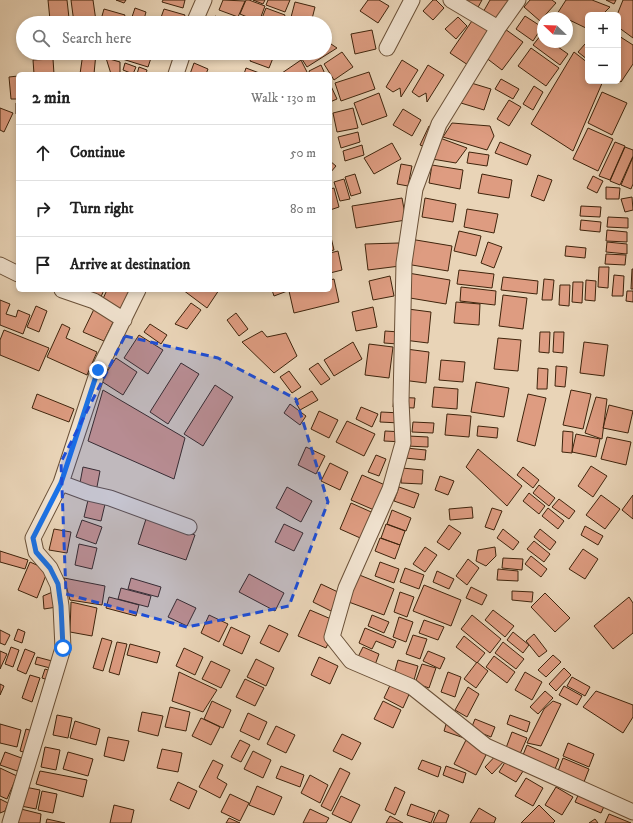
<!DOCTYPE html>
<meta charset="utf-8">
<style>
body{margin:0;font-family:"IM FELL DW Pica",serif;background:#f2f2f2;color:#222}
.controls{position:absolute;right:12px;top:12px;display:grid;overflow:hidden;border-radius:6px;box-shadow:0 2px 6px #0003}
.controls button{width:36px;height:36px;display:grid;place-items:center;padding:0;border:0;border-bottom:1px solid #e0e0e0;background:#fff;color:#222;font:20px sans-serif}
.compass{position:absolute;left:537px;top:12px;width:36px;height:36px;border-radius:50%;background:#fff;box-shadow:0 2px 6px #0003;rotate:293deg}
.stop{position:absolute;width:12px;height:12px;margin:-9px;border:3px solid #1a73e8;border-radius:50%;background:#fff}
.stop.end{background:#1a73e8;border-color:#fff;box-shadow:0 1px 4px #0008}
.list{margin:0;padding:0;list-style:none}
h2{display:flex;justify-content:space-between;align-items:center;height:52px;margin:0;padding:0 16px;font-size:17px}
h2 small{font-size:13px;font-weight:400;color:#767676}
.list li{display:grid;grid-template-columns:26px 1fr auto;gap:12px;align-items:center;box-sizing:border-box;height:56px;padding:0 16px;border-top:1px solid #e0e0e0}
.list b{display:block;font-size:15px;white-space:nowrap}
.list em{font-size:13px;font-style:normal;color:#767676}
.icon{flex:none;width:22px;height:22px;fill:none;stroke:currentColor;stroke-width:2;stroke-linecap:round;stroke-linejoin:round}
.map{position:relative;flex:none;width:633px;height:823px;overflow:hidden}
.search{position:absolute;background:#fff;box-shadow:0 2px 6px #0003;left:16px;top:16px;width:316px;height:44px;display:flex;align-items:center;gap:10px;box-sizing:border-box;padding:0 14px;border-radius:22px;color:#767676;font-size:15px}
.panel{position:absolute;background:#fff;box-shadow:0 2px 6px #0003;left:16px;top:72px;width:316px;height:220px;border-radius:6px}
.map>svg:first-child{display:block}
.building{fill:#de9c81;stroke:#3f240c}
.lines{fill:none;stroke-linecap:round;stroke-linejoin:round}
.minor-casing{stroke:#6a5037;stroke-width:17}
.minor{stroke:#f1e3d0;stroke-width:15}
.route{stroke:#1a73e8;stroke-width:5}
.marked{fill:#1d4ed8;fill-opacity:0.2;stroke:#1d4ed8;stroke-width:3;stroke-dasharray:8 5;stroke-linejoin:round}
</style>
<div class="map">
<svg width="633" height="823" viewBox="0 0 633 823">
<rect width="100%" height="100%" fill="#e9d4b7"/>
<filter id="stains"><feTurbulence type="fractalNoise" baseFrequency=".005" numOctaves="4"/><feColorMatrix values="0 0 0 0 .2 0 0 0 0 .09 0 0 0 0 .02 0 0 0 .5 -.17"/></filter>
<radialGradient id="worn" r=".72"><stop offset=".6" stop-color="#630" stop-opacity="0"/><stop offset="1" stop-color="#630" stop-opacity=".3"/></radialGradient>
<!-- building -->
<path class="building" d="M48 0H67L69 18 50 20Z
M71 0H93L96 21 74 23Z
M116 0H126L124 3Z
M163 0H185L183 8 162 2Z
M223 0 245 1 238 17 219 10Z
M246 0H249L265 6 259 22 240 14Z
M253 0H265L263 4Z
M268 0H290L285 12 266 5Z
M368 0H379L389 6 378 23 360 11Z
M433 0H436L444 8 433 20 423 11Z
M462 0H482L476 11Z
M490 0H509L498 22 482 14Z
M530 0H552L556 3 540 21 524 7Z
M566 0H592L610 7 602 15H588V29L557 14Z
M606 0H616L614 4Z
M623 0H633V38L618 27V15H617Z
M295 2 315 7 311 23H298L290 21Z
M135 8 146 12 143 23H130Z
M266 8 285 15 282 23H260Z
M104 9 125 15 122 23H100Z
M164 9 185 15 182 23H159Z
M476 15 494 28 468 65 450 53Z
M215 16 233 23H212Z
M525 16 542 27 533 41 516 29Z
M458 17 467 26 456 39 445 29Z
M241 20 250 23H239Z
M505 29 523 42 502 70 485 57Z
M372 30 376 49 355 54 351 34Z
M541 35 543 36V42H551L568 54 560 65 533 45Z
M619 36 633 45V64L621 82 618 80V37Z
M325 40 337 48 307 67 298 53H325Z
M585 44 588 46V60L578 52Z
M531 48 559 68 546 86 518 66Z
M342 52 353 67 334 80 324 64Z
M574 52 588 63V81H603L573 151 531 124Z
M83 53H96L94 74H80Z
M103 53H134L151 58 148 67Z
M253 53H275L269 68 250 61Z
M106 58 120 62V74H111Z
M53 59 54 74H34L33 60Z
M301 60 308 74H283L282 73Z
M402 60 418 70 401 97 400 88 393 92 386 87Z
M125 63 136 67 133 74 123 70Z
M194 63 208 69 206 74H190Z
M321 65 325 74H310L309 71Z
M428 65 444 75 427 102 426 93 419 97 412 92Z
M139 67 147 70 146 74H137Z
M246 68 262 74H244Z
M369 72 375 89 341 101 335 83Z
M18 76V99H11L9 77Z
M458 79 491 89 484 110 451 100Z
M501 79 519 89 513 99 495 89Z
M330 84 337 99 330 102Z
M534 86 543 92 533 110 523 104Z
M602 92 627 103 612 135 588 123Z
M379 93 387 116 362 125 354 103Z
M509 100 521 107 509 126 497 119Z
M16 103H18V114H16Z
M0 108 13 113 4 132 0 130Z
M353 108 358 128 337 132 333 113Z
M403 109 421 120 412 136 393 125Z
M452 123 490 126 494 136 487 150 443 137Z
M429 126 439 130 431 149 420 145Z
M588 128 613 139 598 171 573 159Z
M358 132 360 142 341 148 338 137Z
M440 138 467 148 456 163 432 159Z
M500 142 531 155 527 165 495 153Z
M615 142 625 146 610 180 599 176Z
M392 143 401 159 374 174 364 158Z
M362 145 364 155 345 161 343 151Z
M625 147 633 150V156L620 185 610 181Z
M469 152 489 155 487 166 467 163Z
M633 157V184L631 189 621 185Z
M330 161 336 166 330 173Z
M401 164 412 166 408 186 397 184Z
M432 165 463 170 460 189 429 183Z
M355 174 361 193 351 196 345 177Z
M482 174 512 180 509 198 478 193Z
M538 175 552 180 544 201 531 196Z
M593 176 603 181 597 193 587 188Z
M344 179 350 199 340 201 334 182Z
M606 187 620 188 619 199H606Z
M334 188 339 207 330 210V189Z
M632 197 633 210 625 212 621 199Z
M402 198 406 220 356 228 352 206Z
M425 198 456 204 453 222 422 217Z
M581 206 601 207 600 217 580 216Z
M467 209 498 214 494 233 464 227Z
M608 217 628 218V228L607 227Z
M581 220 601 222 600 232 580 230Z
M607 230 627 232V242L606 241Z
M459 231 481 236 476 256 454 251Z
M330 233 334 250 330 251Z
M410 239 452 246 448 271 406 264Z
M488 242 502 247 494 268 481 263Z
M607 242 627 244V254L606 252Z
M399 243 400 266 368 270 365 244Z
M566 246 586 248 585 258 565 256Z
M338 251 342 270 330 273V253Z
M606 254 626 255 625 265 605 264Z
M599 267H609L608 288 598 287Z
M632 269H633V289H631Z
M459 270 494 274 492 288 457 284Z
M408 273 450 280 446 304 404 297Z
M614 275 624 276 623 296H612Z
M390 276 394 296 373 300 369 281Z
M503 277 538 281 537 294 501 290Z
M334 279 339 302 294 313 289 291 330 290V280Z
M544 279 554 280 552 300H542Z
M586 280 596 281 595 301 585 300Z
M573 282H583L582 303 572 302Z
M560 285H570L569 306 559 305Z
M461 287 496 291 495 305 460 301Z
M86 290H104L100 299 85 292Z
M107 290H136L124 315 101 303Z
M183 290H219L207 308Z
M272 290H290L274 296Z
M627 291H633V302L626 301Z
M503 295 527 298 523 329 499 326Z
M0 300 10 304 6 314 16 317 18 310 30 315 23 334 0 325Z
M456 302 480 304 479 325 454 323Z
M191 303 201 310 187 329 175 324Z
M36 306 47 311 39 332 27 327Z
M95 307 116 316 104 341 83 332Z
M373 307 377 327 356 331 352 312Z
M408 309 431 312 428 343 404 340Z
M236 313 248 329 239 336 227 320Z
M62 324 70 328 66 338 97 352 87 375 47 357Z
M150 324 167 335 161 344 144 332Z
M4 330 49 348 39 371 0 355V340Z
M262 331 267 337 286 333 297 356 274 373 242 342Z
M385 331 399 332 398 344 384 343Z
M540 332H550L549 353 539 352Z
M554 332H564L563 353 553 352Z
M139 335 163 350 148 374 124 358Z
M498 338 521 340 518 371 494 369Z
M353 342 362 359 334 376 324 360Z
M584 342 608 345 604 376 580 373Z
M369 344 393 347 389 378 365 375Z
M406 349 429 352 426 383 402 380Z
M116 358 137 372 123 395 101 381Z
M441 360 465 362 463 382 439 380Z
M181 363 199 374 168 424 150 412Z
M318 363 330 379 321 385 309 369Z
M556 366 567 367 565 387 555 386Z
M538 368 548 369 547 389H537Z
M289 371 301 387 292 393 280 377Z
M476 382 509 388 504 417 471 412Z
M215 385 233 397 203 446 184 434Z
M434 387 458 389 457 409 432 407Z
M103 390 185 438 174 479 88 441Z
M571 390 591 394 583 429 563 425Z
M312 391 318 400 300 410 295 401Z
M37 394 74 409 69 422 32 408Z
M528 394 546 398 535 446 517 441Z
M394 397 415 398 414 408 393 407Z
M596 397 607 399 602 439 585 433Z
M290 404 306 416 300 425 284 413Z
M609 405 633 411 628 433 603 428Z
M361 407 378 414 372 427 356 419Z
M319 411 338 420 329 438 311 429Z
M381 412 401 413 400 423 380 422Z
M447 414 471 416 469 437 445 435Z
M347 421 375 434 364 456 336 442Z
M413 422 434 423 433 433 412 432Z
M478 426 498 428 497 438 477 436Z
M385 431 405 432 404 442 384 441Z
M563 431 573 432 572 453 562 452Z
M576 434 600 439 596 457 572 452Z
M408 436 428 437V447L407 446Z
M607 437 631 442 626 465 601 459Z
M306 447 325 456 316 474 298 465Z
M406 448 426 450 425 460 405 458Z
M478 449 522 486 507 506 466 467Z
M376 455 386 459 379 476 368 472Z
M330 463 348 472 340 490 321 481Z
M591 466 607 476 593 497 578 486Z
M83 467 100 471 96 492 79 488Z
M523 467 539 480 533 488 517 475Z
M402 468 423 470 422 484 401 483Z
M362 475 392 488 381 513 351 500Z
M440 476 454 481 448 495 435 490Z
M539 485 555 498 549 506 533 493Z
M287 487 312 501 301 522 276 508Z
M399 487 419 494 414 508 394 501Z
M529 493 545 506 539 514 523 501Z
M601 495 620 509 605 529 586 515Z
M633 495V519L622 510Z
M89 496 106 500 101 521 84 517Z
M559 499 575 511 569 519 552 507Z
M351 503 378 515 367 541 340 529Z
M472 507 473 518 450 520 449 509Z
M492 508 502 511 494 530 485 527Z
M548 508 564 521 558 529 542 516Z
M392 510 411 518 406 531 387 524Z
M146 519 195 535 186 560 138 544Z
M82 520 102 527 96 544 76 537Z
M284 524 303 533 294 551 275 542Z
M386 524 405 531 400 545 381 538Z
M449 525 461 533 449 550 437 542Z
M585 526 603 536 598 545 581 535Z
M54 529 71 532 67 553 49 550Z
M503 529 519 542 513 550 497 538Z
M540 529 556 542 550 550 534 537Z
M380 538 400 545 395 559 375 551Z
M534 541 550 554 544 562 527 549Z
M79 544 97 548 92 569 75 565Z
M425 547 437 555 425 572 413 564Z
M495 547 496 556 486 566 476 561 478 550Z
M583 549 598 559 585 579 569 569Z
M0 551 28 560 25 569 0 562Z
M531 556 547 569 541 577 525 564Z
M503 558 523 559 522 570 502 568Z
M468 559 479 568 467 585 456 576Z
M30 562 48 570 37 598 18 590Z
M380 562 399 569 394 583 375 576Z
M405 568 424 575 419 589 400 582Z
M498 569 518 571V581L497 580Z
M437 571 454 579 449 589 433 582Z
M249 574 284 593 275 611 239 592Z
M357 574 394 589 384 615 346 601Z
M64 578 105 586 102 605 70 600Z
M131 578 161 587 158 597 128 589Z
M321 584 340 593 331 611 313 602Z
M424 585 461 600 451 626 413 611Z
M471 587 487 595 482 605 466 598Z
M121 588 151 596 148 607 118 599Z
M55 591 57 607 44 609 43 596Z
M512 591 533 592 532 602 512 600Z
M400 592 414 597 407 617 394 612Z
M545 593 570 618 555 632 531 607Z
M109 597 139 605 136 616 106 608Z
M629 597 633 603V633L613 649 594 626Z
M177 599 196 608 187 626 168 617Z
M71 602 97 608 92 636 70 632Z
M310 610 338 622 326 648 298 636Z
M493 610 514 626 505 637 485 620Z
M209 615 228 624 219 642 201 633Z
M372 615 389 622 384 633 368 626Z
M472 615 501 639 490 653 461 629Z
M399 617 413 622 406 642 393 637Z
M424 620 444 627 438 640 419 633Z
M269 625 288 634 279 652 260 643Z
M231 627 250 636 242 654 223 645Z
M365 628 396 641 393 648 376 641 372 649 359 643Z
M18 629 25 632 22 643 14 640Z
M0 630 10 635 5 645 0 643Z
M513 632 529 645 523 653 507 640Z
M534 634 547 651 539 657 526 641Z
M413 635 427 639 420 659 406 654Z
M464 636 485 653 477 663 456 647Z
M102 638 112 641 103 671 93 668Z
M117 642 127 644 119 675 109 672Z
M503 642 524 659 516 669 495 653Z
M130 644 160 652 157 663 127 655Z
M11 647 19 650 13 667 5 664Z
M363 647 379 654 375 665 358 657Z
M184 648 203 657 195 675 176 666Z
M25 649 35 653 26 674 17 670Z
M0 651 7 654 0 669Z
M428 651 445 658 440 669 423 661Z
M553 655 561 662 546 677 538 670Z
M494 656 515 672 507 683 486 667Z
M37 657 52 661 50 668 35 664Z
M319 657 338 666 330 684 311 675Z
M256 659 274 668 266 686 247 677Z
M398 660 418 666 414 680 394 674Z
M211 661 230 670 221 688 202 679Z
M477 662 488 671 476 688 464 679Z
M422 664 436 668 429 688 415 683Z
M564 668 571 675 556 691 549 684Z
M45 669 54 672 51 681 42 678Z
M179 672 217 690 203 712 172 701Z
M448 672 461 677 455 697 441 692Z
M525 672 542 682 532 700 515 690Z
M30 675 40 678 32 702 22 698Z
M572 677 590 687 585 696 567 686Z
M245 679 264 688 255 706 236 697Z
M392 681 411 690 403 708 384 698Z
M0 684 4 686 0 695Z
M564 686 582 696 577 705 559 695Z
M468 687 479 694 467 717 455 710Z
M545 691 553 698 538 714 530 707Z
M596 691 633 705V717L623 733 583 707Z
M212 701 231 710 223 728 204 719Z
M383 701 401 710 393 728 374 719Z
M553 701 561 704 541 746 527 743 544 709Z
M170 707 190 712 186 731 165 727Z
M142 712 163 716 158 736 138 731Z
M248 713 267 722 259 740 240 731Z
M57 715 72 718 68 738 53 735Z
M510 715 530 722 527 732 507 724Z
M201 718 220 727 211 745 192 736Z
M475 719 495 727 491 737 471 729Z
M75 721 100 729 96 745 70 738Z
M447 721 467 729 464 738 444 731Z
M0 724 21 730 17 747 0 743Z
M276 726 295 735 286 753 267 744Z
M26 729 36 732 30 754 20 751Z
M512 732 527 738 520 754 506 748Z
M342 734 361 743 352 760 333 751Z
M469 734 491 745 476 775 454 764Z
M108 737 129 741 124 761 104 756Z
M240 740 250 745 241 762 231 757Z
M568 743 594 754 589 767 563 756Z
M527 745 559 759 555 769 523 755Z
M45 747 60 750 56 770 41 767Z
M162 749 182 753 178 772 157 768Z
M253 751 271 760 263 778 244 769Z
M500 751 507 758 492 774 485 767Z
M5 752 27 760 23 773 0 765Z
M68 752 93 759 88 776 63 769Z
M510 754 527 765 516 782 499 772Z
M563 758 589 769 584 782 558 771Z
M213 760 223 765 217 778 227 784 220 798 199 787Z
M422 760 441 767 438 777 418 769Z
M281 766 304 775 300 787 276 778Z
M446 766 466 773 463 783 443 775Z
M0 768 17 776 7 799 0 796Z
M340 768 350 773 331 811 321 806Z
M40 771 87 780 83 797 36 784Z
M310 775 328 785 320 803 301 793Z
M526 778 543 788 533 806 515 796Z
M178 782 197 791 189 809 170 800Z
M257 786 282 797 274 815 249 805Z
M25 787 40 790 36 809 21 806Z
M395 787 405 792 395 815 385 810Z
M556 787 573 797 562 815 545 805Z
M581 789 607 800 601 813 575 802Z
M42 791 57 794 53 813 38 810Z
M230 794 249 803 240 821 221 812Z
M341 796 360 805 351 823 332 814Z
M0 799 8 803 5 811 0 813Z
M411 804 435 813 431 823 407 815Z
M114 805 134 810 131 823H110Z
M539 805 555 821 553 823H521Z
M479 808 496 818 494 823H470Z
M21 809 41 814 40 823H18Z
M310 809 329 818 326 823H303Z
M439 810 449 815 446 823H433Z
M609 814 631 823H605Z
M390 816 403 823H386Z
M229 818 240 823H226Z
M47 819 65 823H46Z
M595 819 598 823H589Z"/>
<g class="lines">
<!-- minor casing -->
<g class="minor-casing">
<path id="minor" d="M451 0 498 28
M518 0 498 28 439 124 415 189 404 263 401 401 403 443 390 489 346 588 332 637 351 661 412 687 486 746 633 812
M194 23 204 0
M387 48 412 0
M176 74 183 53
M0 265 18 274
M62 290 94 301 124 320
M61 483 88 493 110 498 189 527
M10 823 63 648 61 606 58 585 50 568 36 552 33 538 61 483 98 371 138 290"/>
</g>
<!-- minor -->
<use href="#minor" class="minor"/>
</g>
<g class="lines">
<!-- route -->
<path class="route" d="M63 648 61 606 58 584 50 568 36 552 33 538 61 483 98 370"/>
</g>
<!-- marked area -->
<path class="marked" d="M125 336 218 358 296 399 328 502 289 606 187 627 66 594 61 462Z"/>
<rect width="100%" height="100%" filter="url(#stains)"/>
<rect width="100%" height="100%" fill="url(#worn)"/>
</svg>
<div class="controls">
<button>+</button>
<button>−</button>
</div>
<svg class="compass" viewBox="-18 -18 36 36"><path d="M0-13l5 13h-10z" fill="#e53935"/><path d="M0 13l5-13h-10z" fill="#767676"/></svg>
<div class="stop" style="left:63px;top:648px"></div>
<div class="stop end" style="left:98px;top:370px"></div>
<div class="search"><svg class="icon" aria-label="search" viewBox="0 0 24 24"><circle cx="10" cy="10" r="6"/><path d="M15 15l6 6"/></svg>Search here</div>
<section class="panel">
<h2>2 min<small>Walk · 130 m</small></h2>
<ul class="list">
<li><svg class="icon" aria-label="ahead" viewBox="0 0 24 24"><path d="M12 20V5M6 11l6-6 6 6"/></svg><div><b>Continue</b></div><em>50 m</em></li>
<li><svg class="icon" aria-label="right" viewBox="0 0 24 24"><path d="M7 20v-9h11M14 6l5 5-5 5"/></svg><div><b>Turn right</b></div><em>80 m</em></li>
<li><svg class="icon" aria-label="arrive" viewBox="0 0 24 24"><path d="M6 21V4h12l-3 4 3 4H6"/></svg><div><b>Arrive at destination</b></div></li>
</ul>
</section>
</div>
